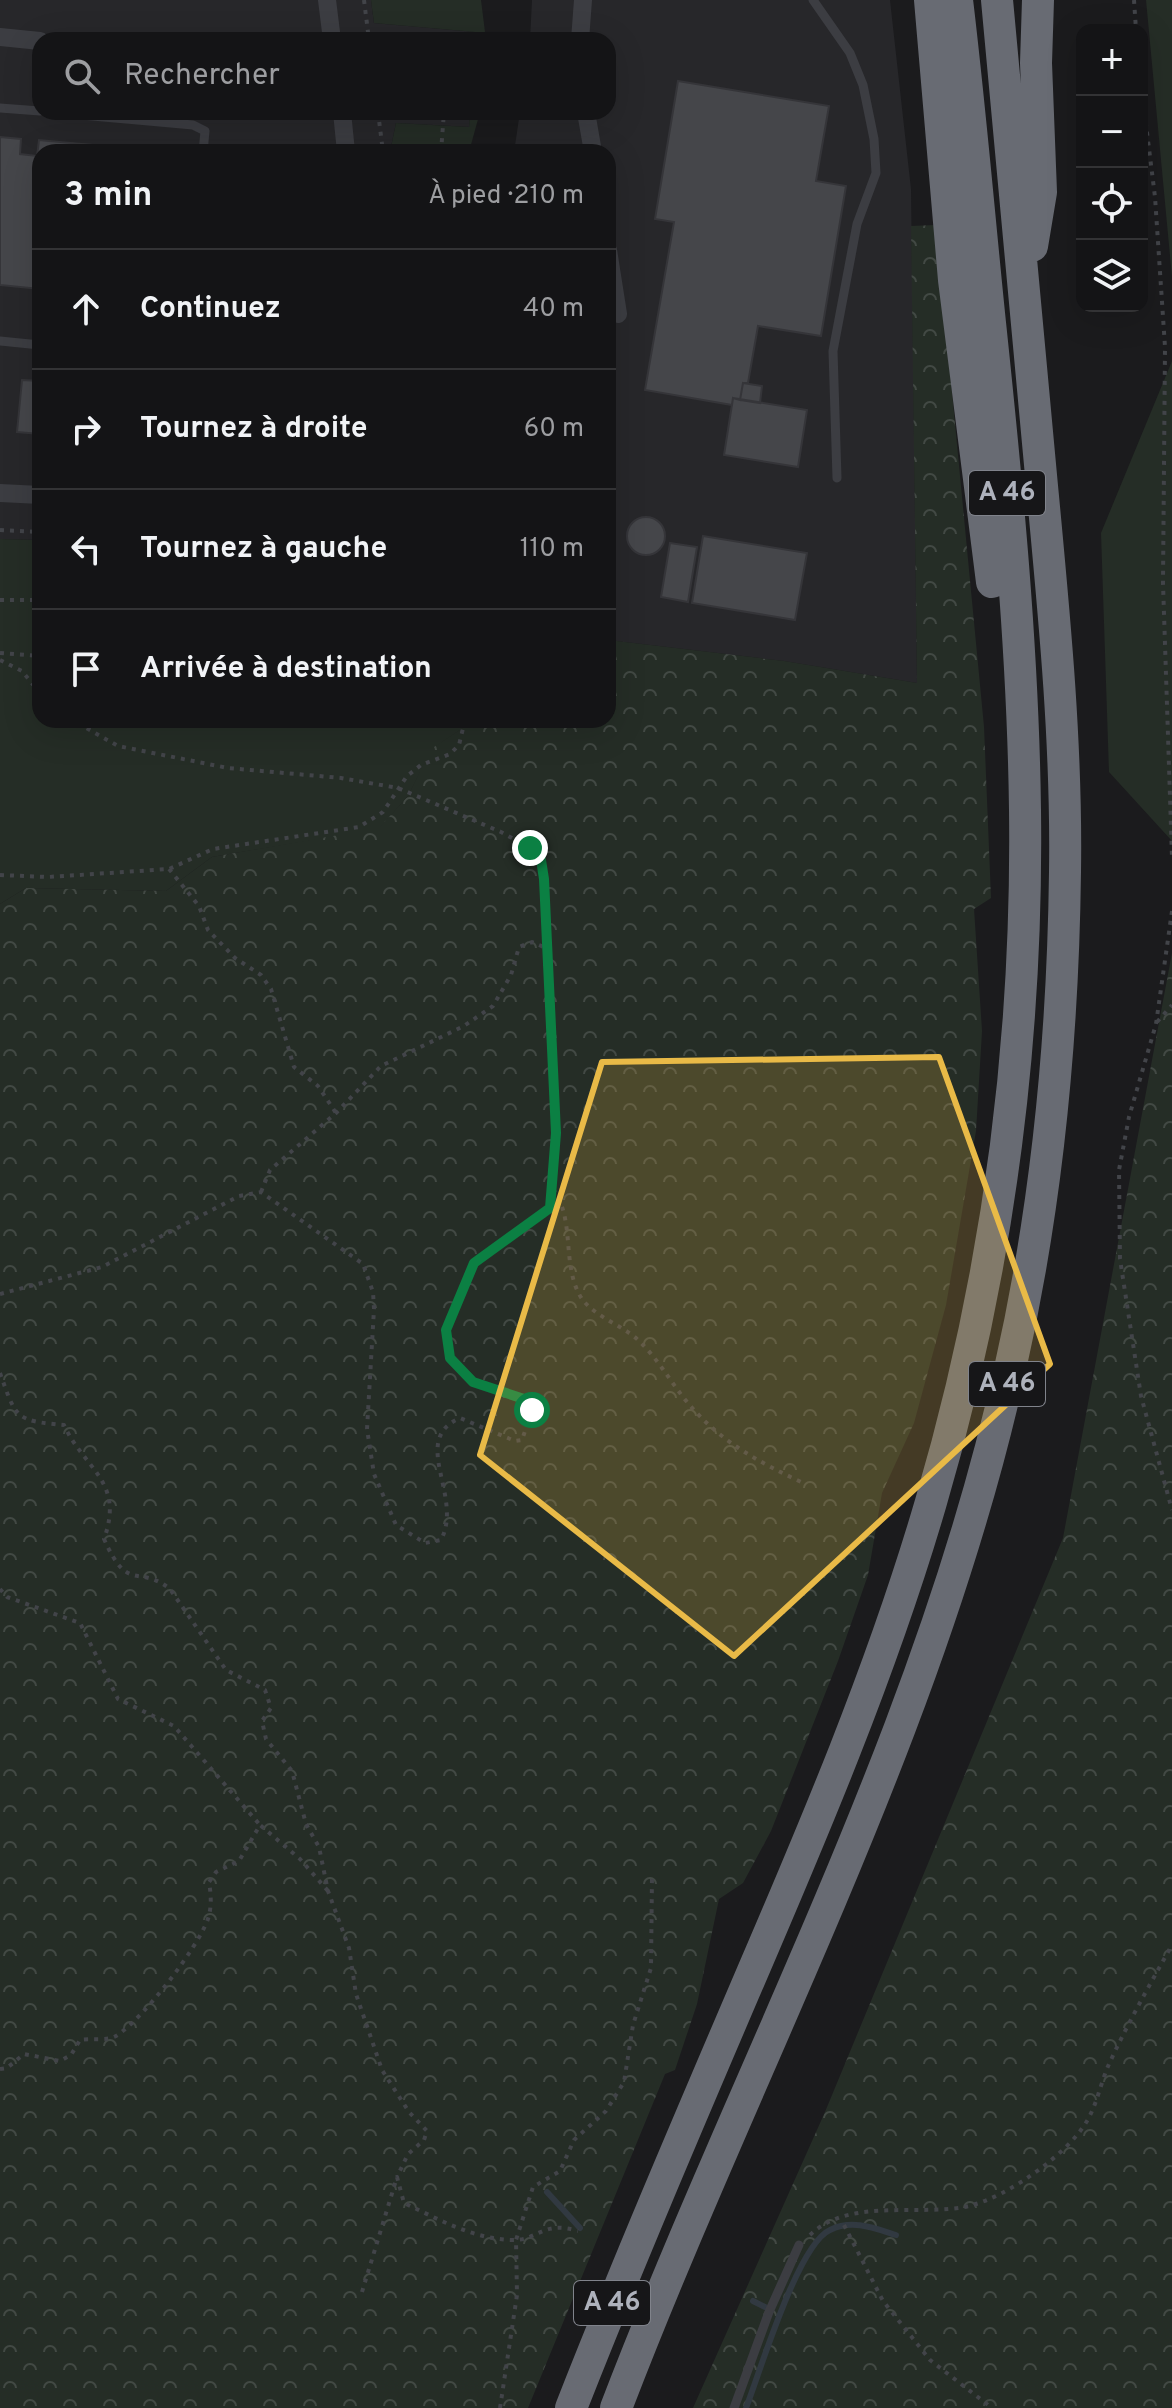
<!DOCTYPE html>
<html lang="fr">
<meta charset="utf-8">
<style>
body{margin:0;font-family:Overpass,sans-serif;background:#212123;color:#f1f3f6}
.controls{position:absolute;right:24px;top:24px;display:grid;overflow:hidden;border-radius:16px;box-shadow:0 8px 32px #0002}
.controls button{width:72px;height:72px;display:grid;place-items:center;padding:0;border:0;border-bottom:2px solid #333335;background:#141416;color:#f1f3f6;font:40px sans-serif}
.stop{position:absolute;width:24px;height:24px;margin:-18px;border:6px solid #0b8043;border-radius:50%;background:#fff}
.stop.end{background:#0b8043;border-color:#fff;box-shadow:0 2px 8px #0008}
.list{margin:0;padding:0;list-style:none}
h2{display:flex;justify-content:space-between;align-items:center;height:104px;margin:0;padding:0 32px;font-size:34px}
h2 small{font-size:26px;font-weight:400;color:#9d9ea1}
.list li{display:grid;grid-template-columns:52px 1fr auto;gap:24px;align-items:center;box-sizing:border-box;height:120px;padding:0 32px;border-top:2px solid #333335}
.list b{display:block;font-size:30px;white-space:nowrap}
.list em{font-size:26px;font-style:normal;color:#9d9ea1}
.icon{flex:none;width:44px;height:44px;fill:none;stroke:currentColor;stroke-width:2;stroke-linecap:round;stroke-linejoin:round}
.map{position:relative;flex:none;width:1172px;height:2408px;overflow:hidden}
.search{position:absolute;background:#141416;box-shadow:0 8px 32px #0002;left:32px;top:32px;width:584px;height:88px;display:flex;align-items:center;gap:20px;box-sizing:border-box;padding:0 28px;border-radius:24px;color:#9d9ea1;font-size:30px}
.panel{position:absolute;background:#141416;box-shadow:0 8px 32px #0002;left:32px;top:144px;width:584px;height:584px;border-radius:24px}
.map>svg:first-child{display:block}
.built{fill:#27272a}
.grass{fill:#252d26}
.forest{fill:url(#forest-crowns)}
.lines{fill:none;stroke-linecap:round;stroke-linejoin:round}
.stream{stroke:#313941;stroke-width:6}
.building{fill:#45464a;stroke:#353539;stroke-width:2}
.path{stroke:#424449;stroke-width:4;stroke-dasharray:4 6;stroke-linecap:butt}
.lane{stroke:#3c3d42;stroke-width:9}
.street{stroke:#3c3d42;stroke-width:18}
.highway{stroke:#686b73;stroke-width:32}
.route{stroke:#0b8043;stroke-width:10}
.marked{fill:#e9ba47;fill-opacity:0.2;stroke:#e9ba47;stroke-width:6;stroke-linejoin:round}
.labels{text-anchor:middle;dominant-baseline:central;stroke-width:6;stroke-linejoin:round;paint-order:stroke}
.shield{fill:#161618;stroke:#80838b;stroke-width:2}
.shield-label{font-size:26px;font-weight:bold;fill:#aeb2bc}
</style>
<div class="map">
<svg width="1172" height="2408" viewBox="0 0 1172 2408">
<defs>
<pattern id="forest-crowns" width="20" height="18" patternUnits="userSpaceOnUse" patternTransform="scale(2)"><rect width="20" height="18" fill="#252d26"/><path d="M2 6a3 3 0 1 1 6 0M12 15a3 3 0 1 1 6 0" fill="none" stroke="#424944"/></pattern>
</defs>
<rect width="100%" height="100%" fill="#1b1b1d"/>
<!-- built -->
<path class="built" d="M0 0H371L374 23 476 32 475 40H40V112H470L469 127 396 123 390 152H40V540L0 539Z
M532 0H890L911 189 917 683 784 661 608 640V152H514L520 112H608V40H530Z"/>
<!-- grass -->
<path class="grass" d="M371 0H481L486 40H475V32L374 23Z
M1146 0H1172V277Z
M470 112H480L469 152H390L396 123 469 127Z
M1172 361V841L1109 772 1101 533Z
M0 539 40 540V720H475L432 749 408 796 379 829 212 857 166 891 26 888 0 904Z"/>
<!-- forest -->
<path class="forest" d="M936 225 984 727 991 898 974 909 982 1031 976 1131 946 1305 914 1423 882 1493 868 1575 838 1661 771 1831 743 1883 719 1899 697 2004 675 2070 665 2074 528 2408H0V904L26 888 166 891 212 857 379 828 408 796 431 749 475 720H608V640L784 661 917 683 911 226Z
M1172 953V2408H693L825 2112 1063 1538Z"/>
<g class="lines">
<!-- stream -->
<path class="stream" d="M547 2192 580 2228
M753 2301 765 2307
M746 2408C760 2372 798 2244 830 2230 852 2219 874 2228 896 2235"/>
</g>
<!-- building -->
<path class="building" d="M678 81 829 106 816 181 846 186 821 336 758 326 748 383H743L740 400 733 398 732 405 645 390 674 222 655 219Z
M0 137 21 139 20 154 37 156 39 140 114 147V152H40V289L0 285Z
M22 380 40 381V434L17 432Z
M743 383 762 386 760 403 740 400Z
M733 398 807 410 798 467 724 455Z
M627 536a19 19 0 1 1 38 0a19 19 0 1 1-38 0Z
M703 536 807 553 795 620 692 603Z
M670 543 697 547 688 602 661 597Z"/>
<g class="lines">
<!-- path -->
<path class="path" d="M364 0 369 40
M1134 0 1136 30
M1142 92 1155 197 1165 347 1163 583 1172 858
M378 112 383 152
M441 152 444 112
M0 530 40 532
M0 600H40
M0 653 40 656
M0 660 22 671 40 693
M169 869 199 906 208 930 235 958 261 975 271 989 294 1067 318 1086 336 1113
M0 875 48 877 169 869 213 849 359 827 383 812 407 776 421 765 450 754 459 745 465 720
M1172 911 1156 1024 1129 1117 1119 1170 1120 1259 1141 1396 1172 1510
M1157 1022 1172 1005
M553 1189C575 1219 562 1261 579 1294 590 1315 620 1324 637 1339 660 1360 674 1389 695 1411 725 1444 761 1463 801 1482
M261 1192 270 1170 336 1113 381 1066 464 1026 493 1006 511 975 519 947 532 942 546 948
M0 1294 102 1267 239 1196 261 1192 363 1264 373 1292 374 1309 367 1429 374 1474 396 1525 425 1543 441 1540C464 1496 409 1440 460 1418L515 1441 522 1440 532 1410 530 1401 473 1382 450 1358 446 1330 474 1263 550 1208 553 1189 555 1082 541 860 530 848 501 832 398 788 341 778 228 768 118 746 72 720
M0 1373C16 1418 15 1421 64 1425 84 1469 125 1481 104 1539 129 1595 137 1563 170 1589L226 1670 265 1690 271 1708 262 1721 266 1739 292 1771 306 1824 319 1847 328 1891 349 1948 356 1994 382 2070 409 2112 427 2131 424 2140 408 2154 397 2177
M0 1589 7 1597 80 1623 118 1699 174 1726 260 1825
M0 2069 7 2068 24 2054 60 2061 71 2055 80 2040C90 2038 108 2041 116 2036 143 2019 197 1949 208 1919 212 1906 211 1894 209 1882L216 1872 239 1861 260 1825 300 1859 328 1891
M844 2225 883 2301 930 2360 992 2408
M810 2235C849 2197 920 2217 969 2206 1007 2197 1068 2154 1087 2121 1097 2104 1101 2082 1109 2064 1128 2023 1150 1984 1172 1945
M362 2292 397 2177 404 2203C438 2219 473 2239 512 2240 538 2241 542 2220 578 2231
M500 2408 517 2295 516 2240 533 2187 560 2171 574 2140 606 2111 624 2082 633 2025 651 1968 652 1875"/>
<!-- lane -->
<path class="lane" d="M813 0 850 53 863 85 874 139 876 173 857 224 833 351 837 478
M0 108 40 111
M48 112 193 125 205 131 203 152
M0 341 40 345
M734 2408 769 2312 799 2245"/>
<!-- street -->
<path class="street" d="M327 0 332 40
M0 37 40 41
M580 40 583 0
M342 112 346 152
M586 112 593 152
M608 250 618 314
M0 493 40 495"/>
<!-- highway -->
<path class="highway" d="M930 0 954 280 992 582
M1032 246 1041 192 1036 63 1038 0
M571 2408C626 2268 685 2130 744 1992 813 1832 882 1670 931 1502 997 1278 1028 1043 1025 810 1023 648 1007 485 990 323 979 216 970 108 957 0
M616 2408C748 2063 930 1732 1010 1369 1047 1206 1063 1039 1065 872 1067 744 1054 613 1042 486 1027 324 1012 162 997 0"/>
</g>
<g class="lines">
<!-- route -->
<path class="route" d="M530 848 541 860 544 879 556 1133 550 1208 474 1263 446 1330 450 1358 473 1382 530 1401 532 1410"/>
</g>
<!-- marked area -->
<path class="marked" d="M939 1057 1050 1364 734 1656 480 1455 602 1062Z"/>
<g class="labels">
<!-- shield labels -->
<g class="shield">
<rect x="969" y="471" width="76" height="44" rx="6"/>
<rect x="969" y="1362" width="76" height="44" rx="6"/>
<rect x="574" y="2281" width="76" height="44" rx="6"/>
</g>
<g class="shield-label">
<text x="1007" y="493">A 46</text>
<text x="1007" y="1384">A 46</text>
<text x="612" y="2303">A 46</text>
</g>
</g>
</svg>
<div class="controls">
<button>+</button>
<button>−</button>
<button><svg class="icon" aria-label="locate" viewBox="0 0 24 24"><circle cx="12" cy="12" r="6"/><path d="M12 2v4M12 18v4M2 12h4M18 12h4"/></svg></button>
<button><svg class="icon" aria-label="layers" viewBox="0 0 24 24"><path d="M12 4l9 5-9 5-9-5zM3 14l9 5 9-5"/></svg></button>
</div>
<div class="stop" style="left:532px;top:1410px"></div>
<div class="stop end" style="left:530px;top:848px"></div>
<div class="search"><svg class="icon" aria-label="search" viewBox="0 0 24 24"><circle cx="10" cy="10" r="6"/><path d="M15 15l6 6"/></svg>Rechercher</div>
<section class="panel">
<h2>3 min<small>À pied · 210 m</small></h2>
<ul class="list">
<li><svg class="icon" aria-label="ahead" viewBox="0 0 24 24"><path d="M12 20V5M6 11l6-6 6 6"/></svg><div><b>Continuez</b></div><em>40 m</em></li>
<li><svg class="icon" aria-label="right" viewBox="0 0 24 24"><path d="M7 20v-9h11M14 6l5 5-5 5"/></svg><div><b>Tournez à droite</b></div><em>60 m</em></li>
<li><svg class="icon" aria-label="left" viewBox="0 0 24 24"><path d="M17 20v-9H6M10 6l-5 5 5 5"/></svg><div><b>Tournez à gauche</b></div><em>110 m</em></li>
<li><svg class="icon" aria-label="arrive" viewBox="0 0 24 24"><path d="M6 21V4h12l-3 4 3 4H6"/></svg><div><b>Arrivée à destination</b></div></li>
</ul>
</section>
</div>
